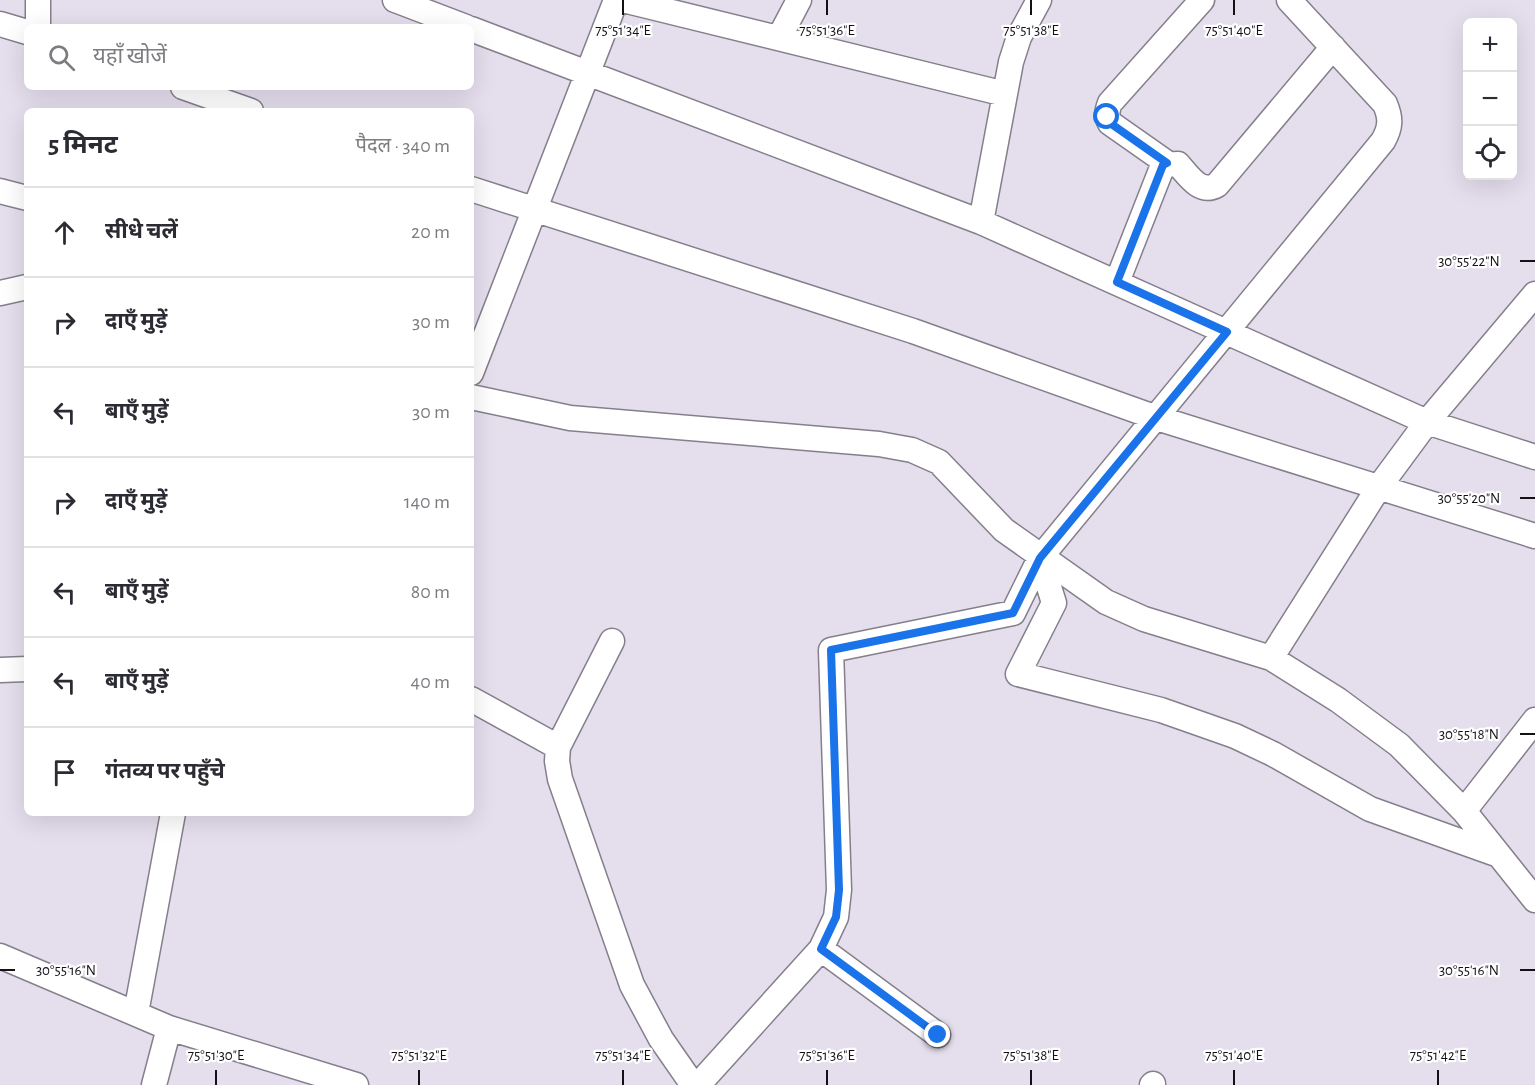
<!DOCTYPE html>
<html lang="hi">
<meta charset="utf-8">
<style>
body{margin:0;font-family:"Alegreya Sans","Noto Sans Devanagari",sans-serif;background:#f7f7f7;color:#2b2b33}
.controls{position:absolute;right:18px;top:18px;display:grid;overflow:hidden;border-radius:9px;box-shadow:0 6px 24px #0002}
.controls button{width:54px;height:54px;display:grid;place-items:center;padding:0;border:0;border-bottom:2px solid #e1e1e2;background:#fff;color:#2b2b33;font:30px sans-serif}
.stop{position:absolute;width:18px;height:18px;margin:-14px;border:4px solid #1a73e8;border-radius:50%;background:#fff}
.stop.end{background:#1a73e8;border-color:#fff;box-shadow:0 2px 6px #0008}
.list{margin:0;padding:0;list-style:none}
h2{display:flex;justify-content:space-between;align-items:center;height:78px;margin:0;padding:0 24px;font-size:26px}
h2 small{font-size:20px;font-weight:400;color:#7c7c81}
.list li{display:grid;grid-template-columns:39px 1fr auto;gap:18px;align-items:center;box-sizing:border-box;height:90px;padding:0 24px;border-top:2px solid #e1e1e2}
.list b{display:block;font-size:22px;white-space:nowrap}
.list em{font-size:20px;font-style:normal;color:#7c7c81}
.icon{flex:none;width:33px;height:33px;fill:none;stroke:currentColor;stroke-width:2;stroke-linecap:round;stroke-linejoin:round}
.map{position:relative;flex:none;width:1535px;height:1085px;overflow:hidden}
.search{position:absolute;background:#fff;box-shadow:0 6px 24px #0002;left:24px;top:24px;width:450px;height:66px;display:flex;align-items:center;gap:15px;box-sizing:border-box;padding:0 21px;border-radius:9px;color:#7c7c81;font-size:22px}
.panel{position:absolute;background:#fff;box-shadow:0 6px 24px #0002;left:24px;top:108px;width:450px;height:708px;border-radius:9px}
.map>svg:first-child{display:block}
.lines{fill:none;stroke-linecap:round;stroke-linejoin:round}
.minor-casing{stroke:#857f8c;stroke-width:27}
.minor{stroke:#fff;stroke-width:24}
.route{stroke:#1a73e8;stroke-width:8}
.ticks{fill:none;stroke:#131116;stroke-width:2}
.ticks-label{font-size:15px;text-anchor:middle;fill:#131116;stroke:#fff;stroke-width:4.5;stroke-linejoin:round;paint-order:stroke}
</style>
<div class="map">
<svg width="1535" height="1085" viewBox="0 0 1535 1085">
<rect width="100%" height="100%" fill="#e5deed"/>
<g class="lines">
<!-- minor casing -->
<g class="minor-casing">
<path id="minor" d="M395 0 466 27
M623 0 1005 94
M0 24 27 32
M38 27V0
M471 29 981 222 1427 422 1535 457
M779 38 799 0
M183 87 251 111
M1167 163 1110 123C1106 116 1107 111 1110 103L1202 0
M471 189 913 331 1157 418 1535 536
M0 191 27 198
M981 222 1011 62 1019 37 1039 0
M1117 282 1163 165 1178 164C1188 175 1200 195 1217 185L1333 47
M0 293 27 287
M471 373 616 0
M471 397 570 418 879 444 912 450 939 462 1004 530 1106 602 1144 619 1271 658 1338 700 1399 745 1464 811 1535 900
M1040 558 1054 603 1018 674 1161 710 1235 736 1273 754 1370 809 1496 854
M612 641 558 747 557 761 560 779 632 985 661 1039 693 1085
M1271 658 1379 487 1427 422 1535 294
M0 670 27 669
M471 699 558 747
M1464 811 1535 720
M821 949 938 1035
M0 956 169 1028 356 1085
M136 1013 173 813
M154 1085 169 1028
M698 1085 821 949 836 917 839 890 831 650 1013 613 1040 558 1383 141C1391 127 1391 118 1385 104L1289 0
M1152 1085 1153 1084"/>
</g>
<!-- minor -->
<use href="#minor" class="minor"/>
</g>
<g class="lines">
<!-- route -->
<path class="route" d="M938 1035 821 949 836 917 839 890 831 650 1013 613 1040 558 1227 332 1117 282 1163 165 1167 163 1110 123 1107 117"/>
</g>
<!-- ticks -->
<path class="ticks" d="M623 0V15M827 0V15M1031 0V15M1234 0V15M1520 261H1535M1520 498H1535M1520 734H1535M0 970H15M1520 970H1535M216 1070V1085M419 1070V1085M623 1070V1085M827 1070V1085M1031 1070V1085M1234 1070V1085M1438 1070V1085"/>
<g class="ticks-label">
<text x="623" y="35">75°51'34"E</text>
<text x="827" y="35">75°51'36"E</text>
<text x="1031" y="35">75°51'38"E</text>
<text x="1234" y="35">75°51'40"E</text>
<text x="1469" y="266">30°55'22"N</text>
<text x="1469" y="503">30°55'20"N</text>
<text x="1469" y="739">30°55'18"N</text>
<text x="66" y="975">30°55'16"N</text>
<text x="1469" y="975">30°55'16"N</text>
<text x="216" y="1060">75°51'30"E</text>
<text x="419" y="1060">75°51'32"E</text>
<text x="623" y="1060">75°51'34"E</text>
<text x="827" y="1060">75°51'36"E</text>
<text x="1031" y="1060">75°51'38"E</text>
<text x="1234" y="1060">75°51'40"E</text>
<text x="1438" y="1060">75°51'42"E</text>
</g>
</svg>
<div class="controls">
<button>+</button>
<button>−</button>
<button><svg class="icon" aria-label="locate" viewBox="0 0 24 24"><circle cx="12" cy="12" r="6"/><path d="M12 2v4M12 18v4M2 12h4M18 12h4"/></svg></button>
</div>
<div class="stop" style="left:1107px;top:117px"></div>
<div class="stop end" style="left:938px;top:1035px"></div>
<div class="search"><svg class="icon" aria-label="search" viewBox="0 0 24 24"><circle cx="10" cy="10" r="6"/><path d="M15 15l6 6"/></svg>यहाँ खोजें</div>
<section class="panel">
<h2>5 मिनट<small>पैदल · 340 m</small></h2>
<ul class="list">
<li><svg class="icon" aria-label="ahead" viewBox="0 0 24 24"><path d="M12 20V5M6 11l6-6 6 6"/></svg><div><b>सीधे चलें</b></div><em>20 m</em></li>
<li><svg class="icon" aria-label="right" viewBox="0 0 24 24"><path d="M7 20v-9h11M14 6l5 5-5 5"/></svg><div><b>दाएँ मुड़ें</b></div><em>30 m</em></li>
<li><svg class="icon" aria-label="left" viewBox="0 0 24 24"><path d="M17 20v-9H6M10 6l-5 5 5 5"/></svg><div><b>बाएँ मुड़ें</b></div><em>30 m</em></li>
<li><svg class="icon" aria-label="right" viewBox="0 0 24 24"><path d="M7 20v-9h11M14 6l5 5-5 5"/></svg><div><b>दाएँ मुड़ें</b></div><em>140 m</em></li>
<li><svg class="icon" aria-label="left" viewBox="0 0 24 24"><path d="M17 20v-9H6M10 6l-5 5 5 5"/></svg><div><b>बाएँ मुड़ें</b></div><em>80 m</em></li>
<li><svg class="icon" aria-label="left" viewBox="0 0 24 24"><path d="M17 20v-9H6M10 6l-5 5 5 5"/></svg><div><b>बाएँ मुड़ें</b></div><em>40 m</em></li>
<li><svg class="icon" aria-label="arrive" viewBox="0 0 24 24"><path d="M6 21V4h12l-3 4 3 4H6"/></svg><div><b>गंतव्य पर पहुँचे</b></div></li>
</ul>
</section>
</div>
